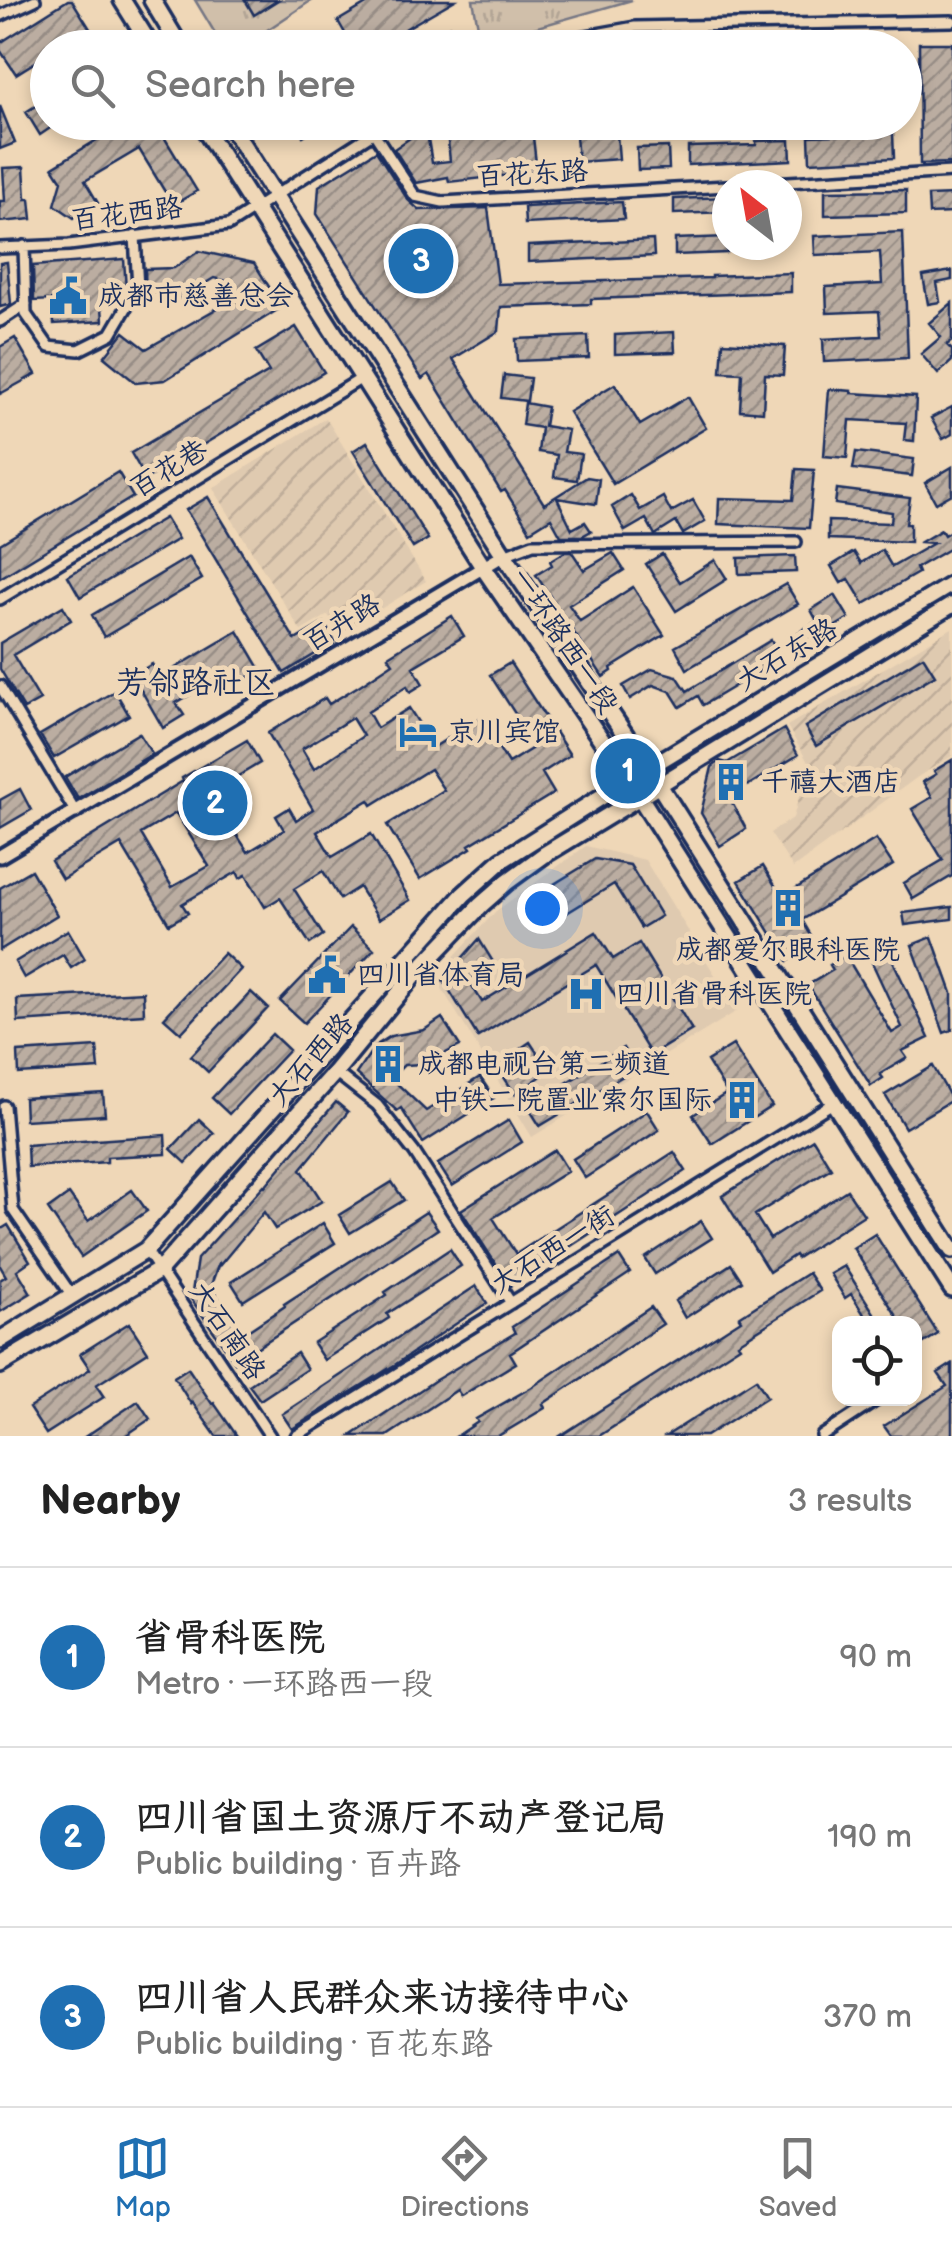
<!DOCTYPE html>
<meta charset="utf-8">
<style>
body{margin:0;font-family:"Balsamiq Sans","LXGW WenKai TC",sans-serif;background:#f6f6f6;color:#222}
.controls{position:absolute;right:30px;bottom:30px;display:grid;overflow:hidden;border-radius:20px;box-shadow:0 5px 15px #0003}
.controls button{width:90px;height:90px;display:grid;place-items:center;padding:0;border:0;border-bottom:2px solid #e0e0e0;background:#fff;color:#222;font:50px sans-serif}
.compass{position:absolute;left:712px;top:170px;width:90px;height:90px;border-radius:50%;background:#fff;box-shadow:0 5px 15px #0003;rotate:329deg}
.you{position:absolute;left:542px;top:908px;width:35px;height:35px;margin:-25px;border:8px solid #fff;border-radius:50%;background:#1a73e8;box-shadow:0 0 0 15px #1a73e833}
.badge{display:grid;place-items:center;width:65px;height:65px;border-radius:50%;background:#1f6fb2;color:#fff;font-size:32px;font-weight:700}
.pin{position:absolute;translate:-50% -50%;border:5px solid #fff;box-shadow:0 2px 10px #0006}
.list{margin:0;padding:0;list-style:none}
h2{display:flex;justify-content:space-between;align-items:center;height:130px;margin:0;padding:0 40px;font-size:42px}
h2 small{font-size:32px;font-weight:400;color:#767676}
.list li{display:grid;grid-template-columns:65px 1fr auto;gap:30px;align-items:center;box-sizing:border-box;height:180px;padding:0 40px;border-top:2px solid #e0e0e0}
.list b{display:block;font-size:38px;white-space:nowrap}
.list p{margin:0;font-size:32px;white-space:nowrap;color:#767676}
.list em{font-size:32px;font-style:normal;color:#767676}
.icon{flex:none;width:55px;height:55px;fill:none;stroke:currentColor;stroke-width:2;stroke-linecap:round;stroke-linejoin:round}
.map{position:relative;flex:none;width:952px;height:1436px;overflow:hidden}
.search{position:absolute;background:#fff;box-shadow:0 5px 15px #0003;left:30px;right:30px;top:30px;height:110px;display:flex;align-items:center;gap:25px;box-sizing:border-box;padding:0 35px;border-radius:55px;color:#767676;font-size:38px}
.sheet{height:670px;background:#fff}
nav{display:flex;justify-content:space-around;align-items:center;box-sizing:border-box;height:140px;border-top:2px solid #e0e0e0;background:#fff;font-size:28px;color:#767676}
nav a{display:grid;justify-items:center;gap:5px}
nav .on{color:#1f6fb2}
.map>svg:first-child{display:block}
.built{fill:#dfcab0}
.industrial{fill:url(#industrial-furrows)}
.park{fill:url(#park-tufts);stroke:#767784;stroke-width:2.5}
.building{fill:url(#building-hatch);stroke:#1b2f5e;stroke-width:2.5;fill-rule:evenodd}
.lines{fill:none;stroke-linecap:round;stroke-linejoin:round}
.minor-casing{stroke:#1b2f5e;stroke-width:16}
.tertiary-casing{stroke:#1b2f5e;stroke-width:19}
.secondary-casing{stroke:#1b2f5e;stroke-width:21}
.primary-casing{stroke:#1b2f5e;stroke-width:22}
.minor{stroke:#efd7b7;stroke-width:9}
.tertiary{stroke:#efd7b7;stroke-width:11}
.secondary{stroke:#efd7b7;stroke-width:14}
.primary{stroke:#efd7b7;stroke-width:15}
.labels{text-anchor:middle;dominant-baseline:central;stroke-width:9;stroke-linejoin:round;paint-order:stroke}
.street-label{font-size:28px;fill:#1b2f5e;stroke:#efd7b7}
.poi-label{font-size:28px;fill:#1b2f5e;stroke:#efd7b7;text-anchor:start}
.quarter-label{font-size:32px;fill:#1b2f5e;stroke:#efd7b7}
</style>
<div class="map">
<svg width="952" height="1436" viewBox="0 0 952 1436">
<defs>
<pattern id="industrial-furrows" width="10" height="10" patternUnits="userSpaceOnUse" patternTransform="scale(2.5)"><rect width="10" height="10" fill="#dfcab0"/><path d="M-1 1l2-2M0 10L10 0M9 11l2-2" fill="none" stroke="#bfae9a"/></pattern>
<pattern id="park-tufts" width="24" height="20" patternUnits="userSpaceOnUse" patternTransform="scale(2.5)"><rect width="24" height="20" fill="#d0bfaa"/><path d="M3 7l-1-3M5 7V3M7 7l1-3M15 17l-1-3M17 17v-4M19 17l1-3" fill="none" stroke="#b2a495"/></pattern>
<pattern id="building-hatch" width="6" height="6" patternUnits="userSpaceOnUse" patternTransform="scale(2.5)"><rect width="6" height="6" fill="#bbada1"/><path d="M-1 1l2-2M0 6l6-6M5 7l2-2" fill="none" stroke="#978d86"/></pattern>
</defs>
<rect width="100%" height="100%" fill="#efd7b7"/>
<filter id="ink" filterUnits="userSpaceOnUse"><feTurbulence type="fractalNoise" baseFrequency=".01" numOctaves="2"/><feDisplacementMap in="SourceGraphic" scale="20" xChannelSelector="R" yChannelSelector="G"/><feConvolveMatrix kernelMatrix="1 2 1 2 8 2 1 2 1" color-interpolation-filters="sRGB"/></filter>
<g filter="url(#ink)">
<!-- built -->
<path class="built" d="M586 846 645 860 737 1011 532 1137 435 977 496 911Z"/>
<!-- industrial -->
<path class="industrial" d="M326 418 426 581 340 634 328 615 301 631 213 488Z
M952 628V756L919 776 793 868 770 833 793 818 806 772 812 769 787 726Z"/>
<!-- park -->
<path class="park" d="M195 0H312L242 47 224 48Z
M473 0H632L481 43Z"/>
<!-- building -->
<path class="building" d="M68 0H72L102 48H69L66 42 58 48H48V54L16 74 0 50V43Z
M245 0H278L254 15Z
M373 0H455L372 48H345L340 39 346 35 338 21Z
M450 26 463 48H414Z
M919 43H952V79H950L952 163 920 164Z
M48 98V122H59L40 135 26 112Z
M0 106 15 143 0 149Z
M126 122H155L197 191 173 205 139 149 85 181 98 203 74 218 55 205 62 181 53 167Z
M294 122H325L303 136Z
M446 122H540L542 136 533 137 537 172 449 182 448 177 416 183 394 149 426 127 432 163 450 161Z
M575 122H616L619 159 578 162Z
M893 133 894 158 810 162 809 136Z
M790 140 791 160 688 165V147L756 145V141Z
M668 147 669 169 638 170 637 148Z
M376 151 408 200 419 210 488 208 498 284 712 278V276L791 273V292L591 299V304L501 307 499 331 453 359 544 504 587 477 599 479 596 504 557 498 572 529 585 522 591 531 582 536H561L551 518 530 531 505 490 501 492 429 374 422 379 317 214 319 186Z
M24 167 26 199H30L32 219 0 222V201H5L3 168Z
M906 190V213L825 215V191Z
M952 195V213L929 214 928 196Z
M727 197V212L674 214V199Z
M622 202 624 219 525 224 524 207Z
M903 232 908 358 824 362 823 339 881 336 879 311 827 313 826 287 882 284 880 252 815 255 814 236Z
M727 237V253L675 255V239Z
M653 240 654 256 528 262V246Z
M199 251 254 263 282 307 165 380 136 383 104 357 124 332 146 349 235 298 226 281 214 278 181 298 146 300 145 269 174 268Z
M124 259 126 290 101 292 103 321 54 324 52 300 34 301 33 266Z
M7 262 11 304 0 307V263Z
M952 271V280L937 283 940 302 928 304 923 276Z
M952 303V341L947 345 952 350V361L938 374 921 354 941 337 929 323Z
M296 327 324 372 146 479 131 453 269 372 256 351Z
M674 332 675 352 615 354V335Z
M588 336 589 358 517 361 516 339Z
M15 338 36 374 0 394V347Z
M723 342 785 346 783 375 765 374 763 412 740 410 742 373 721 372Z
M504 375 530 378 527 401 501 398Z
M615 384 640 425 688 397 706 428 613 484 569 412Z
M829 389 852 391V393L916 397 914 441 904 440 906 423 850 420 847 458 824 456Z
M525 403 547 407 544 426 568 430 564 452 581 454 577 480 554 477 557 455 538 452 541 428 522 425Z
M952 407V434L943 439 931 418Z
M367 442 428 539 413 548 353 451Z
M856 452 914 459 912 476 853 469Z
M952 467V494L936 503 925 483Z
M796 469 814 470 809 528 718 524 719 498 793 500Z
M118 472 133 497 0 578V544Z
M837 489 910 498 906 524H910V542L828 539V521L891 523 892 512 835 504Z
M631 495 640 510 663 497 671 512 693 500 705 521 683 534 676 522 655 535 646 519 625 531 612 507Z
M208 497 295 640 324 623 335 642 284 673 186 510Z
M165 518 178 539 80 597 68 576Z
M941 530 944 535 952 530V547L916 568 918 573 864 604 849 579 841 583 831 566 854 552 861 563 882 550 892 567 934 543 921 542Z
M565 552H572L584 570 613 553 624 570 569 605 580 621 633 587 664 635 611 668 612 671 603 677 536 575 552 565 550 561Z
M662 554 680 582 715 560 727 579 676 611 646 564Z
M795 556 796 572 739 574 738 558Z
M189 557 202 579 104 637 92 615Z
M786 584 798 604 687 669 675 647Z
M835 595 849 618 798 649 791 637 817 621 811 610Z
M63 606 71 620 13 655 40 700 24 709 0 669V643Z
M452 616 464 636 413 667 423 684 410 692 407 686 368 712 377 728 409 708 434 747 480 718 508 763 536 746 490 675 510 663 570 755 542 773 554 793 469 845 471 848 420 879 387 825 444 790 430 769 372 805 369 800 317 832 332 857 371 834 410 900 379 919 359 887 340 899 323 871 294 889 323 935 310 944 280 898 265 907 246 875 240 878 237 872 182 904 188 913 169 924 121 844 62 879 51 861 183 781 182 778 247 740 260 763 223 785 245 822 233 829 248 852 284 830 276 816 289 808 296 820 313 809 268 733 325 698 329 704 360 685 393 663 388 656ZM352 718 363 736 314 769 302 749ZM176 813 209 866 172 887 141 834Z
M238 631 261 670 238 683 231 671 176 703 184 715 163 728 133 676 152 664 160 677Z
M771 640 782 658 703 705 698 696 680 707 670 691 653 685 630 699 623 686 652 669 677 676 687 691Z
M923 656 935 675 816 746 805 727Z
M115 691 129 715 54 758 40 735Z
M784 729 798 755 729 797 746 829 720 846 701 813 712 767 720 761 727 763Z
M139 733 152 754 78 799 65 777Z
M952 760V876L913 899 904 883 943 860 912 809 932 797 923 782 936 774 934 771Z
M20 789 31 810 0 828V800Z
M876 839 893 865 802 920 816 944 788 961 739 881 763 866 782 897Z
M595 859 630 865 661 916 641 928 614 884 544 927 528 900Z
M31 870 57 915 0 950V888Z
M952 907V919L905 925 903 913Z
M351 927 374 949 304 1023 280 1001Z
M68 930 85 959 71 968 63 955 24 978 15 962Z
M596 932 613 959 639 943 692 1030 651 1055 596 965 478 1037 443 980 479 939 495 965 469 981 482 1002Z
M932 937 952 993V1030L944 1033 912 945Z
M887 948 929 1038 902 1051 907 1058 880 1074 883 1078 871 1086 808 985 833 970 830 965 846 956 892 1033 902 1027 869 956Z
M224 953 241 969 181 1033 164 1018Z
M143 992 144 1014 18 1022 17 999Z
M251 992 268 1008 208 1072 191 1056Z
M442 1018 460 1046 423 1064 404 1065 391 1078 426 1111 480 1077 494 1098 423 1143 401 1108 397 1111 356 1074 375 1046 391 1036 424 1030Z
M272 1034 289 1050 229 1114 212 1098Z
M530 1042 549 1071 515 1094 496 1065Z
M733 1045 772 1106 712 1144 693 1115 727 1093 707 1061Z
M97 1047 99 1069 19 1074 18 1052Z
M623 1048 636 1068 540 1126 528 1107Z
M933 1066 952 1100 905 1128 885 1095Z
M103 1093 105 1115 25 1120 24 1098Z
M336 1102 348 1112 301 1169 322 1201 275 1229 264 1212 220 1265 219 1263 207 1296 214 1292 243 1334 285 1306 284 1304 426 1212 438 1229 235 1362 191 1299 197 1259 264 1185 265 1186Z
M647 1111 659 1130 585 1178 573 1159Z
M199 1119 214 1133 186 1163 171 1149Z
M509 1120 522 1142 452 1186 438 1164Z
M165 1135 166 1154 107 1157V1162L28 1167 27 1145Z
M813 1139 831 1168 755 1215 770 1239 847 1190 864 1215 797 1258 795 1255 769 1272 722 1196Z
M555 1150 568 1171 493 1218 516 1254 674 1152 686 1171 510 1286 461 1210Z
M392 1182 404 1200 350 1233 339 1215Z
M132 1190 147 1211 81 1257 48 1209 69 1194 88 1221Z
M701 1221 712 1238 655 1274 645 1258Z
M323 1223 335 1243 243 1301 231 1282Z
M8 1225 30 1261 17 1270 31 1293 0 1312V1280L6 1276 0 1266V1230Z
M875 1234 938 1334 914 1349V1324H902L853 1248Z
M450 1249 461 1266 387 1314 389 1318 324 1360 313 1343 387 1295 385 1292Z
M619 1256 630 1273 510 1353 516 1363 461 1396 457 1390 387 1436H351L434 1381 515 1333 512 1327Z
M731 1264 742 1281 685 1318 675 1301Z
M844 1266 881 1324H870L851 1294 845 1298 830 1274Z
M808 1273 820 1291 738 1343 740 1346 599 1436H560L741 1320 739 1317Z
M476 1286 487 1303 396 1364 292 1429 282 1414Z
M651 1307 663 1324 543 1404 545 1408 498 1436H457L478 1422 476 1419 532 1387Z
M129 1323 148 1352 96 1385 104 1397 46 1434 29 1408 90 1369 80 1354Z
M297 1353 307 1369 260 1400 249 1385Z
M952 1364V1436H891L884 1426 947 1386 938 1373Z
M188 1368 212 1404 214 1403 237 1436H216L192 1402 191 1404 174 1377Z
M756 1379 767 1397 706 1436H666Z
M138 1401 150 1419 125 1436H86Z"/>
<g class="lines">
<!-- minor casing -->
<g class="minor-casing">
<path id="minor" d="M0 16 35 0
M519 48 635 27 952 21
M374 133 415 196 443 202 727 186
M737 185 952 172
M24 246 26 314 49 347 79 350 111 334 138 288 135 236
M0 248 69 245 229 225 390 122
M0 321 26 304
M504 555 533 544 796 542
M0 599 362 378
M0 686 76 813
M335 1072 377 1105 414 1152 511 1303
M4 1106 13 1210 73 1297
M146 1250 270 1436
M296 1436 833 1103
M822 1436 880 1398"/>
</g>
<!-- tertiary casing -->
<g class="tertiary-casing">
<path id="tertiary" d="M0 856 504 555"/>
</g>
<!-- secondary casing -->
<g class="secondary-casing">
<path id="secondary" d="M648 768 952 584
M659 785 952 605"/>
</g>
<!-- primary casing -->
<g class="primary-casing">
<path id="primary" d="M122 0 152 48
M152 0 181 48
M200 122 483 567 629 780 952 1289
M228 122 504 555 659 785 952 1250
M0 1340 146 1250 463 895 502 860 636 775
M0 1365 160 1270 335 1072 415 974 481 905 507 882 544 855 659 785"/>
</g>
<!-- minor -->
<use href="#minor" class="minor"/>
<!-- tertiary -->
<use href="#tertiary" class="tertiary"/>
<!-- secondary -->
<use href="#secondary" class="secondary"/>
<!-- primary -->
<use href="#primary" class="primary"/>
</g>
</g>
<!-- icons -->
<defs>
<g id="civic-bare" transform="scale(3)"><path d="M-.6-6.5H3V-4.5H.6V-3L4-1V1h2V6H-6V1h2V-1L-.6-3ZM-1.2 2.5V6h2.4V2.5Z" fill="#1f6fb2" stroke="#efd7b7" stroke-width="2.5" paint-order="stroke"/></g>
<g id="hotel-bare" transform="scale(3)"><path d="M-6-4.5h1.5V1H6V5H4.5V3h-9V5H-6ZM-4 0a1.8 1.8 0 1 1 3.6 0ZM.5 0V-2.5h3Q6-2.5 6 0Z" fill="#1f6fb2" stroke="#efd7b7" stroke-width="2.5" paint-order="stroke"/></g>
<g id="building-bare" transform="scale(3)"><path d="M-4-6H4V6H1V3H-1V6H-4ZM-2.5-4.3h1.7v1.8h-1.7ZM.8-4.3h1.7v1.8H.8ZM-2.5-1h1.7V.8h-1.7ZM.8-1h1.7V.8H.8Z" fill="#1f6fb2" stroke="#efd7b7" stroke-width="2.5" paint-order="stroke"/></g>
<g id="hospital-bare" transform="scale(3)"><path d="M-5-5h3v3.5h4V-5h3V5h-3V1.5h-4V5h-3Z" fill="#1f6fb2" stroke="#efd7b7" stroke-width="2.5" paint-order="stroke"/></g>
</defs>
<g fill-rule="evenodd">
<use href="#civic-bare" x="68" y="296"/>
<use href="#hotel-bare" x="418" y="732"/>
<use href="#building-bare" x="731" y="782"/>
<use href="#building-bare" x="788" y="908"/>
<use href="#civic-bare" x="327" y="975"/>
<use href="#hospital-bare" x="586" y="994"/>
<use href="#building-bare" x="388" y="1064"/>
<use href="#building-bare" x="742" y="1100"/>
</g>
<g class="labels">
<!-- street labels -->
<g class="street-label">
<text transform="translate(532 174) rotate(-3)">百花东路</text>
<text transform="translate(127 214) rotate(-7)">百花西路</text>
<text transform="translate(169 469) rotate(-31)">百花巷</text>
<text transform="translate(342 623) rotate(-31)">百卉路</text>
<text transform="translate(564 641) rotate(56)">一环路西一段</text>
<text transform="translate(787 655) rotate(-31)">大石东路</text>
<text transform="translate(311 1060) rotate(-49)">大石西路</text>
<text transform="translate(553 1250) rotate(-32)">大石西一街</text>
<text transform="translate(227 1331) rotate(56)">大石南路</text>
</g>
<!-- poi labels -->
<g class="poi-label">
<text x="98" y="296">成都市慈善总会</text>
<text x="448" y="732">京川宾馆</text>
<text x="761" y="782">千禧大酒店</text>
<text x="788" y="950" text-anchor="middle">成都爱尔眼科医院</text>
<text x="357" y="975">四川省体育局</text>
<text x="616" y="994">四川省骨科医院</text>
<text x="418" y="1064">成都电视台第二频道</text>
<text x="712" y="1100" text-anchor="end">中铁二院置业索尔国际</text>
</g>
<!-- quarter labels -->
<g class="quarter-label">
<text x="196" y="683">芳邻路社区</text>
</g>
</g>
</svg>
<div class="controls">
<button><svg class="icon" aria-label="locate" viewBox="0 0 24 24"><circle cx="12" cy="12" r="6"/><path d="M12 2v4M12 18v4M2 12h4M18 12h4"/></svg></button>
</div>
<svg class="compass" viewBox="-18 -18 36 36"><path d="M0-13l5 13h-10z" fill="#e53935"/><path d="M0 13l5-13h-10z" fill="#767676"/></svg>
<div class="you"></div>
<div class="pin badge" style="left:628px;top:771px">1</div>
<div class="pin badge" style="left:215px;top:803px">2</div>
<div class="pin badge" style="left:421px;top:261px">3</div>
<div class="search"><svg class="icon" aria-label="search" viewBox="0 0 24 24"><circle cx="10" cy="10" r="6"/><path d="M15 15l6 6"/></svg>Search here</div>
</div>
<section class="sheet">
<h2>Nearby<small>3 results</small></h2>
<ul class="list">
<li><span class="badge">1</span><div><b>省骨科医院</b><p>Metro · 一环路西一段</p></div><em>90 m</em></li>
<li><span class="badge">2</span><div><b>四川省国土资源厅不动产登记局</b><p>Public building · 百卉路</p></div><em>190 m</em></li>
<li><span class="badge">3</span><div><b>四川省人民群众来访接待中心</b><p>Public building · 百花东路</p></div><em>370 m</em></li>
</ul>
</section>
<nav>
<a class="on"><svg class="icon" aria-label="map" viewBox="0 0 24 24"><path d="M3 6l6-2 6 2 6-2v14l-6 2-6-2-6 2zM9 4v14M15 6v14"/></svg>Map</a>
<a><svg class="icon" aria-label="directions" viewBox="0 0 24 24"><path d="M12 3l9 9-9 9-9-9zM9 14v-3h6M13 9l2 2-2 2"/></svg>Directions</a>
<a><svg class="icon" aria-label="saved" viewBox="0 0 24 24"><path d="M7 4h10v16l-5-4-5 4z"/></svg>Saved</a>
</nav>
